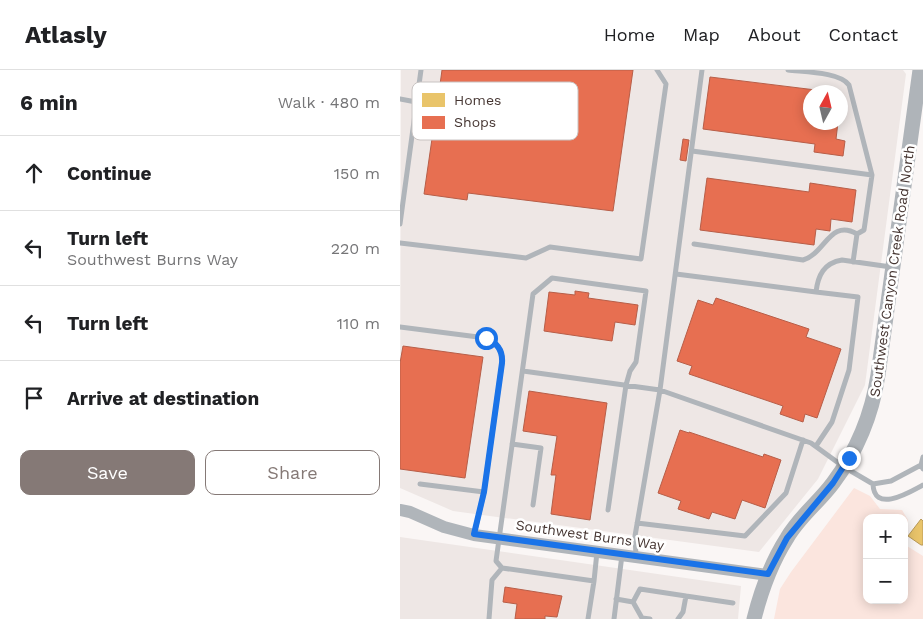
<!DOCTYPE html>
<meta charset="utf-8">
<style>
body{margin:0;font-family:"Work Sans",sans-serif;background:#f6f6f6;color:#202124}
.controls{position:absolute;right:15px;bottom:15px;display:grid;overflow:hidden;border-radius:10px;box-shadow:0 2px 12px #0003}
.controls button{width:45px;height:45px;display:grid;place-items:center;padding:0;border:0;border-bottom:1px solid #e0e0e0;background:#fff;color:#202124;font:25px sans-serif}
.compass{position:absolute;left:403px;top:15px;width:45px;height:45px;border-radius:50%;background:#fff;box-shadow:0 2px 12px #0003;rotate:8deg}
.stop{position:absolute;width:15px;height:15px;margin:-11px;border:4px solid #1a73e8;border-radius:50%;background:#fff}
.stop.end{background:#1a73e8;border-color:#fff;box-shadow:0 1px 5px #0008}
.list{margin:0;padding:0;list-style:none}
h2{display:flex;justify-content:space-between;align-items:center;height:65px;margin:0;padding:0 20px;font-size:21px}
h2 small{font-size:16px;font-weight:400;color:#757577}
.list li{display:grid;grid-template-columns:32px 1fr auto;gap:15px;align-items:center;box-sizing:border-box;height:75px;padding:0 20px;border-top:1px solid #e0e0e0}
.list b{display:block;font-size:19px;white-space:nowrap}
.list p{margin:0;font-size:16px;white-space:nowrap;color:#757577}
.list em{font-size:16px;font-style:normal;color:#757577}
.actions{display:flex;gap:10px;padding:15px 20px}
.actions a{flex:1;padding:11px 0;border:1px solid #857976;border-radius:10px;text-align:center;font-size:18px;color:#857976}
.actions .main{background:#857976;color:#fff}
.icon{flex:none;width:28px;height:28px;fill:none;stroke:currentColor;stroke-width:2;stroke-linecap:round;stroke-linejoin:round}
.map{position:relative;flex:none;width:523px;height:549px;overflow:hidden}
header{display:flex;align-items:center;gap:30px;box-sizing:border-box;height:70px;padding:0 25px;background:#fff;border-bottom:1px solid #e0e0e0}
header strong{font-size:24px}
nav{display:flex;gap:28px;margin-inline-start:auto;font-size:18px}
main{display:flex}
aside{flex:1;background:#fff}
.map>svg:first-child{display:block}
.built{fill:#eee7e5;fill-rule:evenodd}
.green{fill:#fbe5de}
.homes{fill:#e9c46a;stroke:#b89959}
.shops{fill:#e76f51;stroke:#b75e48}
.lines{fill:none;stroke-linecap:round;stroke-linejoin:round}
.service{stroke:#b0b5ba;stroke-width:5}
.tertiary{stroke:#b0b5ba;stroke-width:12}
.secondary{stroke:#afb4b9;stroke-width:15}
.route{stroke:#1a73e8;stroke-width:6}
.labels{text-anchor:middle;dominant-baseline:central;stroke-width:5;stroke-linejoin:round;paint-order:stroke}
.street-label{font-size:14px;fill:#463632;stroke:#fff}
.key{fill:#fff;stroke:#c8c3c2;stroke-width:1}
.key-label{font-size:14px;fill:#463632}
</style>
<header>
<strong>Atlasly</strong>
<nav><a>Home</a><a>Map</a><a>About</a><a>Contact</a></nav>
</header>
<main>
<aside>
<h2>6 min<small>Walk · 480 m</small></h2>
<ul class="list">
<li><svg class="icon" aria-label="ahead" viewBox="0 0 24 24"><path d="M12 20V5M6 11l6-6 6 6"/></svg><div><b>Continue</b></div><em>150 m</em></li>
<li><svg class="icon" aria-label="left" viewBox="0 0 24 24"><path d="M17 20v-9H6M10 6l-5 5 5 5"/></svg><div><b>Turn left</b><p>Southwest Burns Way</p></div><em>220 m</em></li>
<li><svg class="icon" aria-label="left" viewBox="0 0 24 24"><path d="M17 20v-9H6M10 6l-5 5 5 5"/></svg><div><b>Turn left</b></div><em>110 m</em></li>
<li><svg class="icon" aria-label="arrive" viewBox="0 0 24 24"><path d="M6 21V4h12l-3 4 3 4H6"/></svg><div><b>Arrive at destination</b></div></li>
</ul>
<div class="actions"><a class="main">Save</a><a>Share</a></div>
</aside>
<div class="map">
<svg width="523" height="549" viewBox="0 0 523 549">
<rect width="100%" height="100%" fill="#faf6f5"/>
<!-- built -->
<path class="built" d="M1 0H503L506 4 465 315 418 409 359 482 53 441 0 418ZM410 22H440V52H410Z
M0 467 341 516 338 549H0Z"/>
<!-- green -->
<path class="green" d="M454 418 470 426 480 439 502 440 508 450 504 462V448H467V530H504V466L507 476 523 486V549H374L380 519 391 502Z"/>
<!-- homes -->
<path class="homes" d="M521 449 523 451V475H521L508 466Z"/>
<!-- shops -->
<path class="shops" d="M42 0H233L213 141 68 123 67 130 24 124 35 48 56 51 59 25 39 22Z
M310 7 432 22H410V52H438L436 69 445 71 443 86 414 82 415 74 303 59Z
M283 69 289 70 286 91 280 90Z
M307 108 409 122 410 113 456 120 452 152 431 149 430 161 416 159 414 175 300 160Z
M175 221 189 223 188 228 238 235 235 255 215 252 212 271 144 261 149 222 175 225Z
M316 228 409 259 406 267 441 279 417 348 405 344 403 352 380 344 383 336 289 304 292 296 277 291 298 230 313 235Z
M3 276 83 287 65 408 0 399V293Z
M129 321 207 333 190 450 151 444 156 405H151L157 366 123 361Z
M280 360 289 363V362L363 387 364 384 381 390 365 438 342 430 335 449 312 442 309 449 278 439 281 431 258 423Z
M105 517 162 526 157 547 145 546V549H115L117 534 103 532Z"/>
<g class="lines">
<!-- service -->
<path class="service" d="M388 0C403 2 440 2 449 15L472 105 464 160 457 164 453 192
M0 29 16 32
M292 81 472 105
M0 154 21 0
M0 173 126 188 150 177 241 189 266 14 257 0
M294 174 403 190C425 184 430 148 457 164
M276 204 416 222
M0 257 86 268C98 273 103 281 102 293L84 422 74 465
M123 301 260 320 411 373 444 397 473 414 491 411 521 395
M112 374 141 378 133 435
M416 376 432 352 449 300 458 227 416 222C418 205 424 193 442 190L491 197
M523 387 521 395 523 399
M20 414 84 422
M473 414C474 444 510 422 523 415
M237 453 345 466 386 423 403 370
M197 482 194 511 102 498 96 491 133 224 152 208 246 221 236 292 230 301 226 315 208 440
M236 486 235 466 260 320 302 0
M286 526 333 533
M216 529 233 532
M233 532 240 519 286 526 283 542 278 549
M233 532 242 548 250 549
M89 549 92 510 102 498
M188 549 194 511
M214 549 222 485"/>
<!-- tertiary -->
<path class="tertiary" d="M0 440 10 442 44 457 74 465 368 505"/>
<!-- secondary -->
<path class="secondary" d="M354 549C361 521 371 493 387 468 399 447 419 432 433 413 457 381 472 344 478 305L520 0"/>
</g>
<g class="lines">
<!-- route -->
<path class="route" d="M86 268C98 273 103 281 102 293L84 422 74 464 368 504 387 468 433 413 449 388"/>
</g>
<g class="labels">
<!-- street labels -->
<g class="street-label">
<text transform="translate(492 201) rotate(-82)">Southwest Canyon Creek Road North</text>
<text transform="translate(190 465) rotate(8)">Southwest Burns Way</text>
</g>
</g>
<!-- legend -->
<rect x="12" y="12" width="166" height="58" rx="8" class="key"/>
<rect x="22" y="23" width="23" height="14" fill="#e9c46a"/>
<rect x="22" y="46" width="23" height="13" fill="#e76f51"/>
<g class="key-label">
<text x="54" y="35">Homes</text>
<text x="54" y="57">Shops</text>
</g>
</svg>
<div class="controls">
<button>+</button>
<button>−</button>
</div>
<svg class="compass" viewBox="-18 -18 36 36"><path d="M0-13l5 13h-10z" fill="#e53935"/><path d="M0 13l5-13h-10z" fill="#757577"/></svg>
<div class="stop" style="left:86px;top:268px"></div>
<div class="stop end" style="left:449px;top:388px"></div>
</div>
</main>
